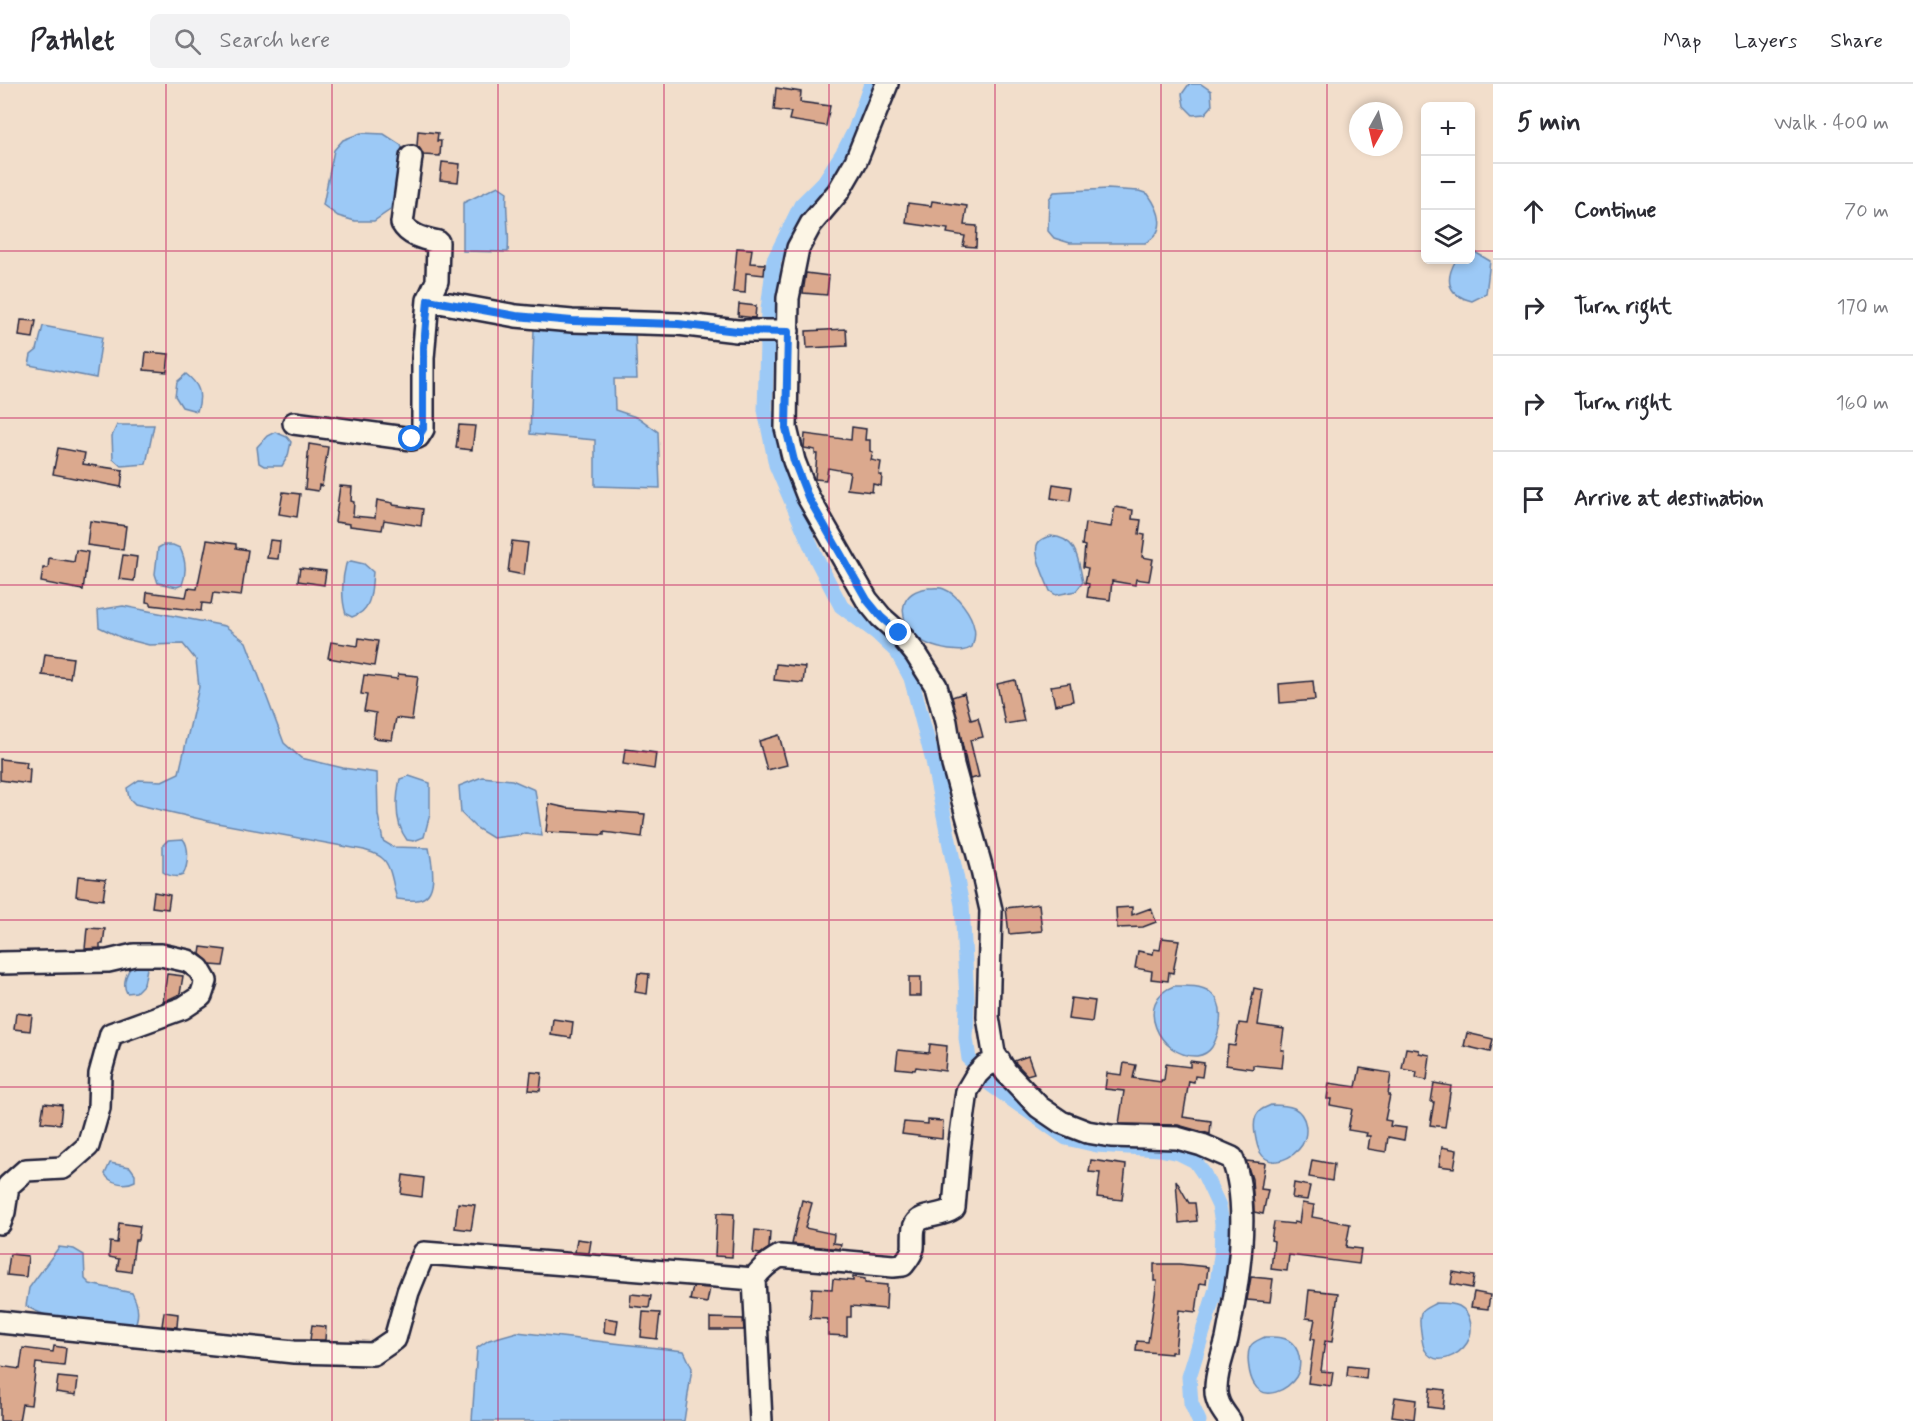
<!DOCTYPE html>
<meta charset="utf-8">
<style>
body{margin:0;font-family:Mynerve,sans-serif;background:#f2f2f3;color:#2b2b33}
.controls{position:absolute;right:18px;top:18px;display:grid;overflow:hidden;border-radius:9px;box-shadow:0 3px 9px #0003}
.controls button{width:54px;height:54px;display:grid;place-items:center;padding:0;border:0;border-bottom:2px solid #e1e1e2;background:#fff;color:#2b2b33;font:30px sans-serif}
.compass{position:absolute;left:1349px;top:18px;width:54px;height:54px;border-radius:50%;background:#fff;box-shadow:0 3px 9px #0003;rotate:188deg}
.stop{position:absolute;width:18px;height:18px;margin:-14px;border:4px solid #1a73e8;border-radius:50%;background:#fff}
.stop.end{background:#1a73e8;border-color:#fff;box-shadow:0 2px 6px #0008}
.list{margin:0;padding:0;list-style:none}
h2{display:flex;justify-content:space-between;align-items:center;height:78px;margin:0;padding:0 24px;font-size:26px}
h2 small{font-size:20px;font-weight:400;color:#7c7c81}
.list li{display:grid;grid-template-columns:39px 1fr auto;gap:18px;align-items:center;box-sizing:border-box;height:96px;padding:0 24px;border-top:2px solid #e1e1e2}
.list b{display:block;font-size:22px;white-space:nowrap}
.list em{font-size:20px;font-style:normal;color:#7c7c81}
.icon{flex:none;width:33px;height:33px;fill:none;stroke:currentColor;stroke-width:2;stroke-linecap:round;stroke-linejoin:round}
.map{position:relative;flex:none;width:1493px;height:1337px;overflow:hidden}
header{display:flex;align-items:center;gap:36px;box-sizing:border-box;height:84px;padding:0 30px;background:#fff;border-bottom:2px solid #e1e1e2}
header strong{font-size:28px}
nav{display:flex;gap:33px;margin-inline-start:auto;font-size:21px}
.search{width:420px;height:54px;background:#f2f2f3;display:flex;align-items:center;gap:15px;box-sizing:border-box;padding:0 21px;border-radius:9px;color:#7c7c81;font-size:22px}
main{display:flex}
aside{flex:1;background:#fff}
.map>svg:first-child{display:block}
.water{fill:#9cc9f6;stroke:#6b86ab;stroke-width:1.5}
.lines{fill:none;stroke-linecap:round;stroke-linejoin:round}
.canal{stroke:#9cc9f6;stroke-width:15}
.building{fill:#dba98e;stroke:#22223b;stroke-width:1.5}
.minor-casing{stroke:#22223b;stroke-width:26}
.minor{stroke:#fcf5e5;stroke-width:21}
.route{stroke:#1a73e8;stroke-width:8}
.grid{fill:none;stroke:#c2185b;stroke-width:1.5;stroke-opacity:0.55}
</style>
<header>
<strong>Pathlet</strong>
<div class="search"><svg class="icon" aria-label="search" viewBox="0 0 24 24"><circle cx="10" cy="10" r="6"/><path d="M15 15l6 6"/></svg>Search here</div>
<nav><a>Map</a><a>Layers</a><a>Share</a></nav>
</header>
<main>
<div class="map">
<svg width="1493" height="1337" viewBox="0 0 1493 1337">
<rect width="100%" height="100%" fill="#f2decb"/>
<filter id="ink" filterUnits="userSpaceOnUse"><feTurbulence type="fractalNoise" baseFrequency=".0167" numOctaves="2"/><feDisplacementMap in="SourceGraphic" scale="12" xChannelSelector="R" yChannelSelector="G"/><feConvolveMatrix kernelMatrix="1 2 1 2 8 2 1 2 1" color-interpolation-filters="sRGB"/></filter>
<g filter="url(#ink)">
<!-- water -->
<path class="water" d="M1189 0H1201L1211 7 1212 22 1205 30 1193 31 1184 22 1182 10Z
M361 49 384 50 401 61 404 72 400 93 390 126 374 137H355L338 132 323 121 334 66 343 56Z
M498 102 507 108C505 128 510 147 508 168L463 167V119Z
M1107 105 1139 107 1148 110C1160 127 1168 147 1145 159H1070L1054 154 1048 147 1049 115 1054 108Z
M1473 167 1490 177 1486 210 1472 217C1448 211 1444 197 1456 176H1470L1471 168Z
M43 242 102 253 96 294 29 281 31 271 37 266Z
M534 245 635 249 637 295H614L615 326 639 334 658 348 660 404 595 402V356L530 350Z
M186 290C199 300 203 310 197 327L182 323 175 312 177 298Z
M117 341H154L146 380 121 382 113 375 112 352Z
M275 348 287 353 291 358 288 372 282 382H264L259 379 257 363 267 352Z
M1051 452C1078 454 1078 476 1083 498L1076 507 1056 511 1050 507C1046 497 1032 468 1038 459 1041 454 1047 453 1051 452Z
M163 461H173L180 464C186 476 187 488 182 501L177 503 158 499 155 490 158 464Z
M351 477 364 480 373 488C371 506 373 527 352 533L346 530C341 515 342 495 346 480Z
M929 504C933 504 940 503 944 505 957 510 972 530 974 544 976 550 974 557 972 563 965 568 958 567 949 566 937 564 923 560 915 551 896 531 900 507 929 504Z
M123 522 225 542 246 558 284 659 301 674 343 684 377 689 378 731 383 757 393 763 429 764C432 779 440 813 417 816 411 817 404 816 397 815 393 804 392 782 382 774 378 770 370 768 364 766L217 739 135 720 129 714 127 704 139 696 162 697 179 689 199 603 196 576 183 560 149 561 122 554 99 543 98 526Z
M409 692 430 699V730L424 753 414 757 407 756C394 739 396 714 400 695Z
M482 693 512 696 535 706 542 752 526 750 493 754 475 743 461 729 459 702Z
M183 755C190 763 188 782 183 791 176 794 169 792 163 788V761L168 756Z
M145 877 147 884 144 900 136 908 127 909C121 899 128 887 133 879Z
M1174 902C1185 902 1200 901 1210 908 1227 920 1220 949 1212 963 1208 969 1204 971 1197 972 1159 974 1133 917 1174 902Z
M1271 1021C1278 1021 1287 1021 1294 1024 1307 1031 1309 1049 1302 1061 1294 1074 1270 1086 1260 1068 1257 1063 1256 1056 1255 1050 1254 1044 1254 1037 1256 1032 1259 1025 1265 1024 1271 1021Z
M110 1079 130 1083 135 1090V1097C126 1102 110 1100 105 1090Z
M59 1163 74 1165 84 1171 85 1195 90 1200 132 1209C138 1220 141 1232 133 1244 97 1240 58 1241 26 1222L29 1204Z
M1436 1219C1443 1219 1453 1219 1459 1222 1472 1229 1474 1247 1467 1259 1459 1272 1435 1284 1425 1266 1422 1261 1422 1254 1421 1248 1420 1242 1419 1235 1421 1229 1424 1224 1431 1222 1436 1219Z
M517 1248 684 1267 692 1284 684 1337H472L477 1264 489 1256Z
M1265 1253C1272 1253 1281 1252 1288 1256 1300 1263 1303 1281 1296 1293 1288 1306 1264 1318 1254 1300 1249 1292 1246 1272 1250 1263 1253 1257 1259 1256 1265 1253Z"/>
<g class="lines">
<!-- canal -->
<path class="canal" d="M871 0 855 46 844 67 824 98 801 121 774 176 768 226 765 326 776 381 817 476 841 522 877 549 897 568 911 594 933 677 962 821 967 915 966 954 969 975
M984 996 1066 1054 1097 1061 1159 1065 1179 1069 1195 1077 1204 1090 1219 1122 1222 1139 1221 1172 1216 1205 1189 1293 1191 1319 1199 1337"/>
</g>
<!-- building -->
<path class="building" d="M776 4 801 8 800 18 830 22 826 42 789 36 791 28 774 26Z
M418 47 438 49 437 57H441L440 72 423 71 417 62Z
M442 78 460 80 458 98 440 96Z
M932 117 967 122 964 141 977 142 976 163 963 162 965 152 947 149 948 145 906 139 908 119 931 122Z
M737 164 752 165 750 179 765 180 764 191 746 189 745 209 733 208Z
M806 189 829 192 827 211 803 209Z
M739 220 756 222 755 234 738 232Z
M21 236 36 237 33 254 19 252Z
M846 245 847 262 807 264 806 247Z
M146 268 169 270 167 288 144 286Z
M459 341 475 342 472 366 456 364Z
M852 343 866 345 865 356H870V367L873 368 871 376 881 378 879 391H882L881 402 873 400 872 408 847 405 850 388 828 384 826 396 815 395 817 370H815V366L804 364 805 350 851 356Z
M309 360 328 363 322 402 319 401 318 407 305 405Z
M58 364 85 369 83 380 123 386 121 403 53 390Z
M1053 400 1072 403 1070 417 1051 414Z
M340 402 352 403 351 417 354 418 353 432 375 434 377 416 393 419V421L423 425 421 442 384 436 382 446 350 442V440L335 438Z
M283 408 300 410 297 433 279 430Z
M1115 423 1133 426 1132 435 1141 436 1139 450 1145 451 1142 473 1153 475 1149 497 1136 495 1135 501 1112 497 1110 516 1087 513 1089 500 1085 499 1088 484 1083 483 1085 462 1082 461 1085 439 1111 443Z
M90 437 126 442 123 466 87 461Z
M207 456 236 460V464L248 466 241 512 213 509 211 520 202 519 201 527 151 521V519L146 518 147 508 186 513 188 504 197 505Z
M270 456 280 457 278 475 267 474Z
M512 457 528 459 524 491 508 488Z
M76 466 88 468 83 506 41 498 43 484H48L49 474 74 478Z
M123 471 137 473 134 497 119 495Z
M300 484 326 487 324 501 298 497Z
M359 554 378 557 374 582 328 574 331 558 358 562Z
M45 570 73 574 70 594 42 591Z
M776 580 805 583 803 599 774 596Z
M398 590 418 592 412 636 396 634 392 656 373 654 376 629 364 627 367 611 361 610 364 591 397 595Z
M1015 596 1024 637 1005 640 997 600Z
M1313 597 1315 616 1280 619 1279 600Z
M1070 599 1073 617 1055 621 1051 602Z
M964 609 971 636 978 634 983 653 970 656 979 693 970 695 952 613Z
M779 651 787 681 767 686 759 657Z
M625 665 656 669 654 685 623 680Z
M0 675 27 678 26 684 30 685 29 700 0 696Z
M549 720 567 724 645 730 642 753 604 748V751L546 748Z
M78 792 106 795 103 816 76 812Z
M154 808 170 811 168 825 152 823Z
M1039 820 1042 847 1009 850 1006 824Z
M1132 823V831L1151 824 1156 838 1143 843 1117 844 1116 824Z
M87 844 105 845 103 860H100V864L85 865Z
M1162 854 1179 856 1173 889 1169 888 1168 897 1151 895 1152 887 1135 884 1138 867 1153 870 1154 865 1160 866Z
M201 863 226 866 223 882 211 881 200 870Z
M638 889 649 890 647 910 635 908Z
M167 890 183 892 180 910 163 918Z
M909 893H921V912H909Z
M1254 904 1263 906 1258 941 1284 945 1281 966H1284L1282 984 1253 981V985L1226 981 1228 961 1235 962 1239 939 1247 940Z
M1071 914 1095 917 1092 938 1068 935Z
M16 929 32 931 30 947 14 945Z
M553 935 573 938 571 954 551 951Z
M1467 949 1493 955 1490 968 1464 962Z
M930 960 947 962 945 987 916 983 915 986 896 984 898 966 929 969Z
M1406 964 1419 966V969L1430 971 1427 996 1416 994 1417 988 1402 985Z
M1028 972 1034 989 1027 991 1014 977Z
M1190 977 1204 979 1202 993 1195 992 1194 998 1189 997 1183 1033 1211 1037 1210 1050 1178 1041 1119 1040 1124 1007 1105 1005 1107 989 1122 991 1124 979 1136 981 1133 994 1161 998V996H1164L1166 980 1190 983Z
M1360 984 1391 989 1388 1011H1390L1385 1036 1391 1037 1390 1042 1406 1044 1404 1056 1388 1053 1386 1068 1368 1065 1370 1052H1366L1367 1049 1348 1046 1352 1025 1330 1021 1331 1015H1327L1329 999 1356 1003Z
M531 988 542 989 540 1007 529 1006Z
M1434 999 1451 1002 1445 1043 1430 1041 1434 1018H1431Z
M44 1019 62 1021 60 1040 41 1038Z
M928 1036 943 1037 942 1055 902 1050 904 1038 928 1040Z
M1442 1063 1457 1066 1454 1084 1439 1082Z
M1091 1076 1126 1081 1122 1116 1097 1113 1100 1089 1089 1088Z
M1312 1076 1334 1080 1332 1097 1309 1093Z
M1246 1077 1265 1079 1261 1105 1268 1106 1263 1130 1254 1128 1252 1095Z
M403 1091 424 1094 422 1113 401 1110Z
M1176 1096 1189 1119H1195L1197 1137 1179 1139Z
M1294 1099 1310 1102 1307 1116 1292 1114Z
M802 1116 812 1119 805 1144 834 1150 833 1159 841 1160 840 1165 792 1160Z
M458 1119 475 1121 471 1146 455 1144Z
M1302 1119 1314 1121 1312 1133 1350 1140 1346 1163 1361 1165 1359 1180 1289 1171 1287 1187 1271 1185 1274 1157 1271 1156 1274 1138 1294 1140V1138L1299 1139Z
M717 1129 734 1130 732 1173 715 1172Z
M119 1139 140 1142 138 1156H135L131 1188 117 1186 119 1175 109 1173 110 1158 117 1159Z
M755 1146 770 1148 769 1164 760 1170 753 1169Z
M577 1155 591 1157 589 1169 575 1168Z
M10 1170 28 1172 26 1193 7 1191Z
M1154 1180H1179L1208 1183 1206 1200 1200 1199 1196 1228 1179 1226 1175 1268H1171V1270L1136 1267 1137 1257 1148 1258 1157 1197H1154Z
M1453 1188 1474 1192 1472 1204 1451 1200Z
M853 1193 865 1195V1199L887 1201 886 1225 851 1222V1233H847V1252L828 1251V1235L810 1234 812 1204 832 1205 833 1195 853 1197Z
M1251 1193 1273 1195 1270 1218 1247 1216Z
M693 1203 710 1204 707 1219 690 1216Z
M1309 1206 1338 1209 1332 1258 1325 1257 1321 1287 1333 1288 1331 1302 1308 1299 1314 1256 1311 1255 1315 1235 1306 1234Z
M1474 1208 1490 1211 1488 1225 1471 1223Z
M631 1210 651 1212 649 1224 630 1222Z
M164 1228 178 1230 177 1243 162 1242Z
M643 1228 660 1229 657 1255 641 1253Z
M605 1234 618 1236 616 1250 604 1248Z
M710 1234 743 1235 744 1246H710Z
M312 1241 326 1243 325 1256H310Z
M54 1262 66 1264 64 1282 36 1279 31 1321 22 1320 19 1337H0V1282L20 1285 23 1264 53 1268Z
M1348 1282 1367 1284 1366 1295 1347 1292Z
M58 1293 78 1295 76 1311 56 1308Z
M1430 1304 1445 1306 1443 1325 1428 1323Z
M1395 1313 1416 1316 1414 1335 1392 1332Z"/>
<g class="lines">
<!-- minor casing -->
<g class="minor-casing">
<path id="minor" d="M887 0 856 77 838 108 811 140 798 164 788 214 786 344 794 377 808 413 867 516 881 533 899 549 916 570 936 602 946 638 953 681 981 782 991 826 988 933 994 969 1006 988 1039 1023 1061 1038 1087 1048 1111 1052 1177 1054 1202 1061 1232 1074C1252 1123 1237 1204 1227 1255 1223 1271 1216 1288 1216 1304 1215 1318 1223 1327 1230 1337
M411 73 402 139C409 152 425 155 438 158L437 197 428 216
M294 339 412 355 418 353 423 345V274L428 216 516 232 572 237 678 240 737 247H788
M0 879 108 877 134 871H161L188 877 199 885 206 897 201 912 183 924 111 950 100 990 99 1024 88 1062 63 1084 26 1086 8 1102 4 1128 0 1139
M0 1238 294 1268 373 1270 395 1255 408 1208 424 1169 754 1195
M761 1337 754 1195C761 1184 769 1178 780 1172L893 1182 903 1181C907 1176 912 1170 913 1164 914 1155 911 1143 918 1137 926 1130 941 1133 954 1124L959 1066 967 1007 977 990 985 982 999 976"/>
</g>
<!-- minor -->
<use href="#minor" class="minor"/>
</g>
</g>
<g class="lines" filter="url(#ink)">
<!-- route -->
<path class="route" d="M412 355 418 353 423 345V274L428 216 516 232 572 237 678 240 737 247 788 248 786 344 794 377 808 413 867 516 881 533 899 549"/>
</g>
<!-- grid -->
<path class="grid" d="M166 0V1337M332 0V1337M498 0V1337M664 0V1337M829 0V1337M995 0V1337M1161 0V1337M1327 0V1337M0 167H1426M1470 167H1493M0 334H1493M0 501H1493M0 668H1493M0 836H1493M0 1003H1493M0 1170H1493"/>
</svg>
<div class="controls">
<button>+</button>
<button>−</button>
<button><svg class="icon" aria-label="layers" viewBox="0 0 24 24"><path d="M12 4l9 5-9 5-9-5zM3 14l9 5 9-5"/></svg></button>
</div>
<svg class="compass" viewBox="-18 -18 36 36"><path d="M0-13l5 13h-10z" fill="#e53935"/><path d="M0 13l5-13h-10z" fill="#7c7c81"/></svg>
<div class="stop" style="left:412px;top:355px"></div>
<div class="stop end" style="left:899px;top:549px"></div>
</div>
<aside>
<h2>5 min<small>Walk · 400 m</small></h2>
<ul class="list">
<li><svg class="icon" aria-label="ahead" viewBox="0 0 24 24"><path d="M12 20V5M6 11l6-6 6 6"/></svg><div><b>Continue</b></div><em>70 m</em></li>
<li><svg class="icon" aria-label="right" viewBox="0 0 24 24"><path d="M7 20v-9h11M14 6l5 5-5 5"/></svg><div><b>Turn right</b></div><em>170 m</em></li>
<li><svg class="icon" aria-label="right" viewBox="0 0 24 24"><path d="M7 20v-9h11M14 6l5 5-5 5"/></svg><div><b>Turn right</b></div><em>160 m</em></li>
<li><svg class="icon" aria-label="arrive" viewBox="0 0 24 24"><path d="M6 21V4h12l-3 4 3 4H6"/></svg><div><b>Arrive at destination</b></div></li>
</ul>
</aside>
</main>
